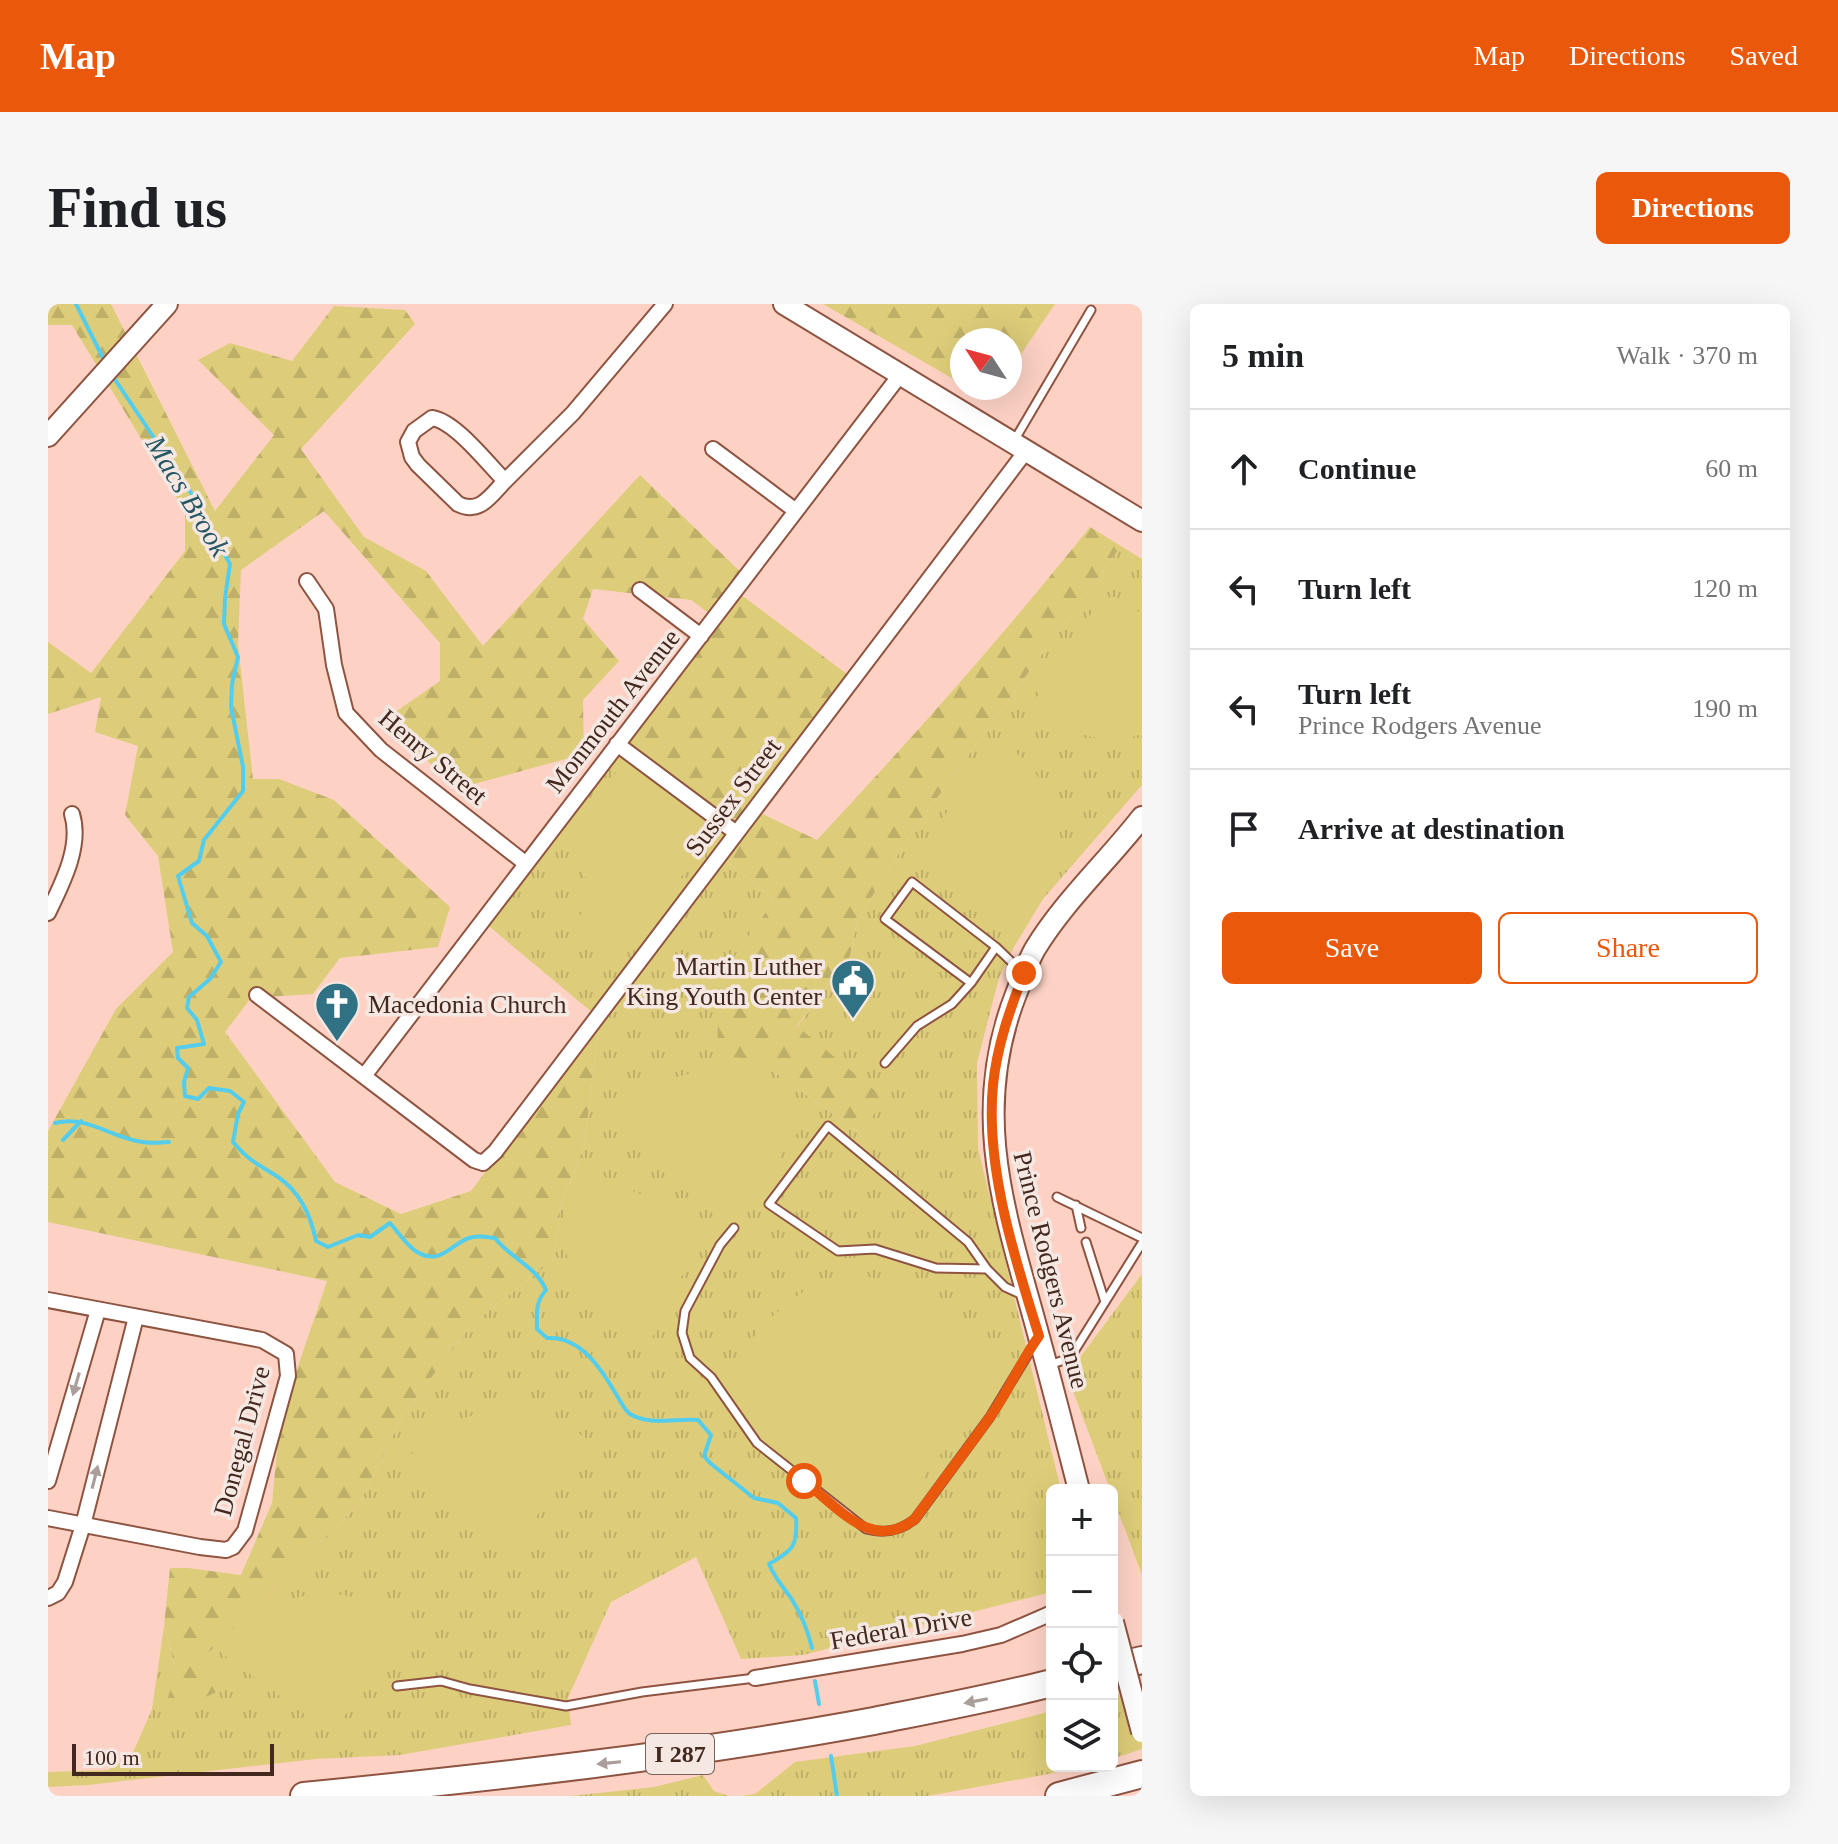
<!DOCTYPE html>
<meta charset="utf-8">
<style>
body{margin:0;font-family:Georgia,serif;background:#f6f6f6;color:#202124}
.controls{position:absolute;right:24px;bottom:24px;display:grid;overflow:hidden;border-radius:12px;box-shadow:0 8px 32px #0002}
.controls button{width:72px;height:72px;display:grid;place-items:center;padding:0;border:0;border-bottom:2px solid #e0e0e0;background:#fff;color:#202124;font:40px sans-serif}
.compass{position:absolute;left:902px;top:24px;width:72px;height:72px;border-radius:50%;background:#fff;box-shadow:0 8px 32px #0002;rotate:306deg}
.scale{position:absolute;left:24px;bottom:20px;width:202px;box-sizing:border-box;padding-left:8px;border:4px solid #42281f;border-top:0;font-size:22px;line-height:28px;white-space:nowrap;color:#42281f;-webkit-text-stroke:6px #f5e7e2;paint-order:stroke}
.stop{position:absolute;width:24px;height:24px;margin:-18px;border:6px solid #ea580c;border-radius:50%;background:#fff}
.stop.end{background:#ea580c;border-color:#fff;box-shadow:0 2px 8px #0008}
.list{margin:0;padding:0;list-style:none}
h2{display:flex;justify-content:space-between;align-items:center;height:104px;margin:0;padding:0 32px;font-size:34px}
h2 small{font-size:26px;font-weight:400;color:#757577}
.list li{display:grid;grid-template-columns:52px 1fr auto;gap:24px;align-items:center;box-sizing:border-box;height:120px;padding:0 32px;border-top:2px solid #e0e0e0}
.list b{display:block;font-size:30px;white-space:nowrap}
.list p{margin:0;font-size:26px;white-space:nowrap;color:#757577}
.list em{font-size:26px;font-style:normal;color:#757577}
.actions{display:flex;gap:16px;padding:24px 32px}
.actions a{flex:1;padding:18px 0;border:2px solid #ea580c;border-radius:12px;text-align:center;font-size:28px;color:#ea580c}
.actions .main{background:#ea580c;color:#fff}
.icon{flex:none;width:44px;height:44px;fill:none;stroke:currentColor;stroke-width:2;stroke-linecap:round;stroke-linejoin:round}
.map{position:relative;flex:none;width:1094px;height:1492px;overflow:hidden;border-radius:12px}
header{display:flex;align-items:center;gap:48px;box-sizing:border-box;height:112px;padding:0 40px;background:#ea580c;color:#fff}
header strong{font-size:38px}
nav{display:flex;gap:44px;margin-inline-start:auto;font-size:28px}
.intro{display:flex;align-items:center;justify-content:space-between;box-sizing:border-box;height:192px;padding:0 48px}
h1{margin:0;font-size:56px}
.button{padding:20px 36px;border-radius:12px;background:#ea580c;color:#fff;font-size:28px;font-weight:700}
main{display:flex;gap:48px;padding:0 48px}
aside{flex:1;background:#fff;border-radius:12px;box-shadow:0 8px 32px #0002}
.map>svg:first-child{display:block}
.grass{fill:url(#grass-tufts)}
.forest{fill:url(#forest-firs)}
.garden{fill:#ddcd7a}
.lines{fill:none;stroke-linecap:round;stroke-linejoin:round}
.stream{stroke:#54cdec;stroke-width:4}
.lane-casing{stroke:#8f5441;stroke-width:11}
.street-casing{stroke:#8f5441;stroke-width:18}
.secondary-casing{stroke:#8f5441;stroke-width:24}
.highway-casing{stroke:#8f5441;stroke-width:30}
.lane{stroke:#fff;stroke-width:7}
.street{stroke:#fff;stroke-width:14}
.secondary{stroke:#fff;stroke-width:20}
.highway{stroke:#fff;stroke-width:26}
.secondary-bridge-casing{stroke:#8f5441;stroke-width:24;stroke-linecap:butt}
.secondary-bridge{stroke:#fff;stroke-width:20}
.oneway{fill:#aa9e9a}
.route{stroke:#ea580c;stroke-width:10}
.labels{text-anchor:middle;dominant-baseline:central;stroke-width:7;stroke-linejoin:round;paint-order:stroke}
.shield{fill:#f5e7e2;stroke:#78615a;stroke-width:2}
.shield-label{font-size:24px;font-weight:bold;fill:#42281f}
.street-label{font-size:26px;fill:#42281f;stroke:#f5e7e2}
.poi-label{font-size:26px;fill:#42281f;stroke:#f5e7e2;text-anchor:end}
.water-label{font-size:28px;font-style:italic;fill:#255765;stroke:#f5e7e2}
</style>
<header>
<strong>Map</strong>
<nav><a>Map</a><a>Directions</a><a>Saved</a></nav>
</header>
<div class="intro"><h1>Find us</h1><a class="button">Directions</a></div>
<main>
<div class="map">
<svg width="1094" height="1492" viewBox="0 0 1094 1492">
<defs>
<pattern id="grass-tufts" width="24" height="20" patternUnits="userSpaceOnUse" patternTransform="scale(2)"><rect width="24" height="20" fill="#ddcd7a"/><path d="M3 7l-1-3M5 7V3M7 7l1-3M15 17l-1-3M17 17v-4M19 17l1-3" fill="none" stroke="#bfb069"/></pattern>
<pattern id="forest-firs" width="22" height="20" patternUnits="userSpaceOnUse" patternTransform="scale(2)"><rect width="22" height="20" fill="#ddcd7a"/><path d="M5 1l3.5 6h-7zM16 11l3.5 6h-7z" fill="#bfb069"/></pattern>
</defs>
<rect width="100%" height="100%" fill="#fdd2c5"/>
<!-- grass -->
<path class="grass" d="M1073 242 1094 255V481L995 595 966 643 951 674 929 759 930 844 1013 1186H1004V1288L755 1351 693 1355 648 1253 563 1298 520 1394 523 1421 352 1451 268 1455 40 1481 0 1483V1468L60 1466 84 1451 104 1405 116 1322 128 1364 179 1383 149 1360 311 1200 355 1111 424 1020 505 956 514 898 536 843 552 715 437 619 575 439 695 530 676 555 727 595 671 675 708 755 812 829 836 795 749 723 802 652 809 617 862 531Z
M1094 970V1271L1019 1071Z
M1094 1384V1445L1064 1455V1392Z
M1004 1407V1462H1044L880 1492H693L707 1490 747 1458 867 1442Z
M655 1471 666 1487 681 1492H523L606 1483Z"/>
<!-- forest -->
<path class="forest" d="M0 0H63L167 207 226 131 150 56 182 39 244 57 286 2 357 6 367 20 253 145 316 233 378 267 435 342 592 171 701 276 692 290 807 376 708 507 769 536C864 434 955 332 1042 223L1073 242 862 531 809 617 802 652 749 722 837 795 812 829 708 755 669 752 671 675 727 595 676 555 695 530 575 439 670 316 643 296 545 285 535 315 571 357 535 396 536 450 411 484 333 418 392 377V339L276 207 193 266 190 340 205 475H231L286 496 402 603 390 643 292 654 265 690 203 694 177 728 287 878 353 910 423 887 552 715 536 843 514 898 505 956 424 1020 355 1111 311 1200 150 1359 180 1383 115 1412 128 1364 116 1322 122 1264H140L193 1271 224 1199 232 1115 279 977 0 918V827L68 705 125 648 110 552 77 511 90 442 47 428 53 393 0 410V338L43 369 137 247V207L24 21H0Z
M775 0H1007L962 66V36H914V80Z"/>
<!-- garden -->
<path class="garden" d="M1067 293 1094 310V430C1056 444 1012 427 983 402L1053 294Z
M951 436C965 446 979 456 988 470 1006 497 1022 542 1007 573 999 589 986 605 975 621L966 620 886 557 880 542 886 526Z
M576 459 660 519 663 532 595 625 542 584 532 559 527 535 530 515Z
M546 593 592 629 576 649 531 613Z
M684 765C719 773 738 786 767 807L689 906 664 909 575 834 580 828 567 818C602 778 632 766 684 765Z
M534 862 658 922 599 1044C526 1010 494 935 534 862Z
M803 969C875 983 915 1007 960 1065L839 1218 817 1219 713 1141 671 1080C703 1033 742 980 803 969Z
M468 1106C497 1112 518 1120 542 1137L467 1242 459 1243 352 1164C385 1121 415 1108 468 1106Z
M271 1289C311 1290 333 1301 368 1320L283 1429 173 1349C200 1312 225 1297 271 1289Z"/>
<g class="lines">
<!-- stream -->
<path class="stream" d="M28 0 56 56
M66 74 143 189 182 260 177 294 176 320 190 353 184 380 183 403 195 463V487L156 536 151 557 130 572 144 619 159 632 173 658 162 675 141 693 139 704 149 716 156 740 129 744 130 754 140 764 136 778 137 792 150 795 161 784 182 787 196 798 190 810 185 838C202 858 210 860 230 873 252 888 263 912 268 937L280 943 310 931 322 933 342 919C350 928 359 942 369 948 393 962 403 940 421 934 430 931 438 933 447 934 463 955 487 961 498 986 487 999 489 1008 489 1025L499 1034C532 1032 552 1063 568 1090 572 1096 576 1106 582 1110 602 1122 627 1114 650 1116L663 1131 656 1152 662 1159 706 1194 730 1199 748 1214C750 1242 745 1246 721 1260 728 1276 733 1280 743 1294 752 1308 760 1327 764 1344
M7 819C40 811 63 834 95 838 103 840 113 838 121 838
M15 836 33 817
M767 1377 771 1400
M783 1452 789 1492"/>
<!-- lane casing -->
<g class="lane-casing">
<path id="lane" d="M966 137 1043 6
M948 643 923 679 837 615 864 578 948 643 974 668
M837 759 869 722 904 700 923 679
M1009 893 1094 934
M1028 901 1033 924
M686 924 672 941 637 1007 634 1029 642 1054 663 1073 709 1139 818 1225C837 1230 852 1227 867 1215L942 1113 988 1037
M1038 938 1057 998
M939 965 888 964 827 945 790 947 721 900 780 822 920 938 939 965 957 983 977 992
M1001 1061 1022 1054 1094 939
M349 1382 393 1377 422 1385 518 1402 594 1388 707 1374"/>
</g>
<!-- street casing -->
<g class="street-casing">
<path id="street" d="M384 114C407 117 440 160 457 177 443 191 432 211 410 200L370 161 364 153 360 138 366 127Z
M665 145 748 207
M457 177 525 109 617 0
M259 277 278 305 286 361 298 409 333 446 477 559
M592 286 653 332
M569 440 687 528
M0 609C14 580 34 542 24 510
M209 691 426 856 435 859 447 848 978 147
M316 772 852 71
M0 996 214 1036 238 1050 240 1072 197 1227 185 1243 178 1246 152 1243 0 1214
M0 1177 50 1006
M0 1294 10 1289 17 1278 35 1221 88 1013
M707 1374 914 1340 953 1331 1004 1309"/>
</g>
<!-- secondary casing -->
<g class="secondary-casing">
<path id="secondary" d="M736 0 1094 217
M0 132 119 0
M1031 1186C1018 1135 1005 1084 991 1033 959 914 920 813 968 690 974 675 979 659 987 645 1017 596 1059 558 1094 513"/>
</g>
<!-- highway casing -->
<g class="highway-casing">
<path id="highway" d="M1064 1363 1094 1356
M256 1492C447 1473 637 1452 826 1417 886 1405 945 1394 1004 1379
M1011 1492 1094 1470"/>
</g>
<!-- lane -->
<use href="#lane" class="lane"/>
<!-- street -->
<use href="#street" class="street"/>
<!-- secondary -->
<use href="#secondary" class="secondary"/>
<!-- highway -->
<use href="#highway" class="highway"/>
<!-- secondary-bridge casing -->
<g class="secondary-bridge-casing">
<path id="secondary-bridge" d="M1065 1318 1094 1428"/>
</g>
<!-- secondary-bridge -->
<use href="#secondary-bridge" class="secondary-bridge"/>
</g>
<!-- one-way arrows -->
<defs><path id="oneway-solid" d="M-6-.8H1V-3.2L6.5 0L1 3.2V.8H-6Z" transform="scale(2)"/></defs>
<g class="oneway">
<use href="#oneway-solid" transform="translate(28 1080) rotate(106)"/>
<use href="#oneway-solid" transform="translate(47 1173) rotate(-76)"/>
<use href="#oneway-solid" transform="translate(928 1397) rotate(169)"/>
<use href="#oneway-solid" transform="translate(561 1459) rotate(174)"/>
</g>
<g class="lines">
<!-- route -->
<path class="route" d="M756 1177C790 1203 824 1249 867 1215 892 1180 918 1147 942 1113 961 1087 972 1058 991 1032 967 955 937 863 945 781 949 742 962 705 976 669"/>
</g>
<!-- icons -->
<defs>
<g id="civic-pin" transform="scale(2.3)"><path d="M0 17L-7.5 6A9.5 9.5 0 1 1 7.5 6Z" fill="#307284" stroke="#f5e7e2"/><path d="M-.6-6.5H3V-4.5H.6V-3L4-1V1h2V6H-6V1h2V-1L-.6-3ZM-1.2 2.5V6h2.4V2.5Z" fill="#fff"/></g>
<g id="church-pin" transform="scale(2.3)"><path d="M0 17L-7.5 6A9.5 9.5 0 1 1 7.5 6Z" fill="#307284" stroke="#f5e7e2"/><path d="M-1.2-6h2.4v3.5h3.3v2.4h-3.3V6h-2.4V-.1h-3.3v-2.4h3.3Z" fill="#fff"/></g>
</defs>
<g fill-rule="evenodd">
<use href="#civic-pin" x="805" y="677"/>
<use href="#church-pin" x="289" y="700"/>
</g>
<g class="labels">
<!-- shield labels -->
<rect class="shield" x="598" y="1430" width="68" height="40" rx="6"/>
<g class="shield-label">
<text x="632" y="1450">I 287</text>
</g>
<!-- street labels -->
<g class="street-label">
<text transform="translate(565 407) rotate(-52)">Monmouth Avenue</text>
<text transform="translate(385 453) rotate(40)">Henry Street</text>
<text transform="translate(685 493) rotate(-53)">Sussex Street</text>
<text transform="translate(1003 966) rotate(76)">Prince Rodgers Avenue</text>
<text transform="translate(194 1137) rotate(-75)">Donegal Drive</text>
<text transform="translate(853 1325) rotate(-10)">Federal Drive</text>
</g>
<!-- poi labels -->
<g class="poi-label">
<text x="774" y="662">Martin Luther<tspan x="774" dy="30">King Youth Center</tspan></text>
<text x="320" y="700" text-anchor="start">Macedonia Church</text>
</g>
<!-- water labels -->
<g class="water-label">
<text transform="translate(140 192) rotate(59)">Macs Brook</text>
</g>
</g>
</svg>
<div class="controls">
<button>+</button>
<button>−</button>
<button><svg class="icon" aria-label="locate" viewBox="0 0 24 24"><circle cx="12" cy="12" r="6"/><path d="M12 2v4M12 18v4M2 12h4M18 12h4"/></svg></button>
<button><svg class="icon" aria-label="layers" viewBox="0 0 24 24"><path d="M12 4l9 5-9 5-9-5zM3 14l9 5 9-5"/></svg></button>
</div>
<svg class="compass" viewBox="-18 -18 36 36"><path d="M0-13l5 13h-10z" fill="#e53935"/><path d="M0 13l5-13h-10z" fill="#757577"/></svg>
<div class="scale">100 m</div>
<div class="stop" style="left:756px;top:1177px"></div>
<div class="stop end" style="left:976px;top:669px"></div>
</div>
<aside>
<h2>5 min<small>Walk · 370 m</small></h2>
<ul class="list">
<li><svg class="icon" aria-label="ahead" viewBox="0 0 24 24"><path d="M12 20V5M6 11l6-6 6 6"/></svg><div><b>Continue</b></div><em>60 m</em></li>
<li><svg class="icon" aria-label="left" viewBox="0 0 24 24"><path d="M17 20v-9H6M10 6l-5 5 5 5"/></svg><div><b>Turn left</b></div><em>120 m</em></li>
<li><svg class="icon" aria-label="left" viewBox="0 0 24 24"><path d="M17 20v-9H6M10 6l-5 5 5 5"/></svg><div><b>Turn left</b><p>Prince Rodgers Avenue</p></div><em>190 m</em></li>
<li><svg class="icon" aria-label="arrive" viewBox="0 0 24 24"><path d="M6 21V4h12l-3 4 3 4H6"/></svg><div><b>Arrive at destination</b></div></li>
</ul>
<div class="actions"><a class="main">Save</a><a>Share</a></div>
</aside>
</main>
